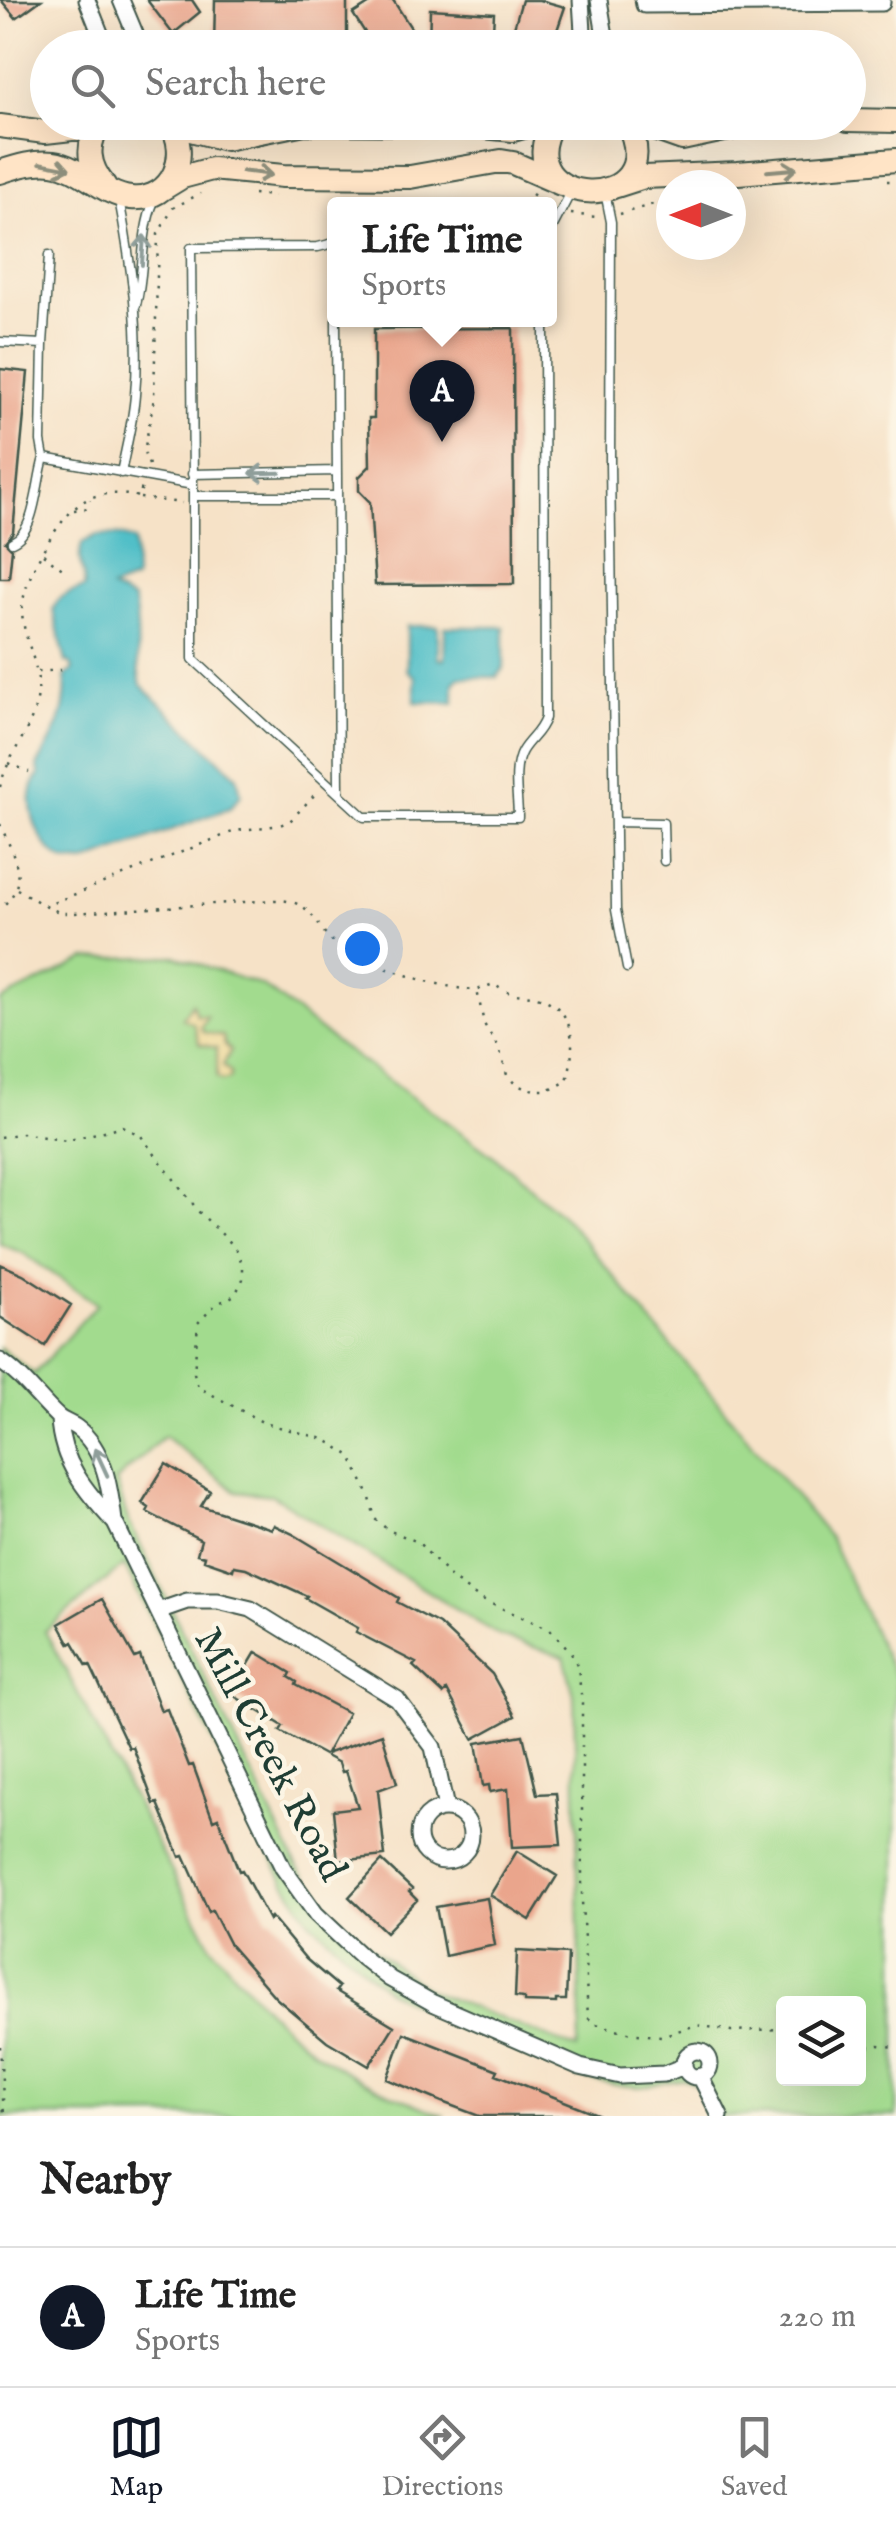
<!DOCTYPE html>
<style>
body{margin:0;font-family:"IM FELL English",serif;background:#f6f6f6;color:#222}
.controls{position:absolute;right:30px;bottom:30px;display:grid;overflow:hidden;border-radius:10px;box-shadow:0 10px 40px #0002}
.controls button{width:90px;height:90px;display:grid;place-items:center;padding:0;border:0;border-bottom:2px solid #e0e0e0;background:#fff;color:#222;font:50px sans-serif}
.compass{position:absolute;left:656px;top:170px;width:90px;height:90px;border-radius:50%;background:#fff;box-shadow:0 10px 40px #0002;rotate:270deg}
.you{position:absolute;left:362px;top:948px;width:35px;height:35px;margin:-25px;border:8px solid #fff;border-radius:50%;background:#1a73e8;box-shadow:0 0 0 15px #1a73e833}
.badge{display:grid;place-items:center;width:65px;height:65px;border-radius:50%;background:#111827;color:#fff;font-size:32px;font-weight:700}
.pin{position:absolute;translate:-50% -82px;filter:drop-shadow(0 2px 5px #0008)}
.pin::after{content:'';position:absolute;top:52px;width:35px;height:30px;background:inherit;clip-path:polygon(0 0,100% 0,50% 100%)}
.popup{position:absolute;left:327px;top:197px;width:230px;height:130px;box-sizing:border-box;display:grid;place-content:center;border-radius:10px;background:#fff;filter:drop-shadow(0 2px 8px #0005);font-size:32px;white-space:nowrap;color:#767676}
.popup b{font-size:38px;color:#222}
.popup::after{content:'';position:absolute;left:50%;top:100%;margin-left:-20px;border:20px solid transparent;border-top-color:#fff}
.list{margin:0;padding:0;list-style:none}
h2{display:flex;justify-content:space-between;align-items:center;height:130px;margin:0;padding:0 40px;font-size:42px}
h2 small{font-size:32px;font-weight:400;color:#767676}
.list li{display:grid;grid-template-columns:65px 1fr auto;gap:30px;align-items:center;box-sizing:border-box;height:140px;padding:0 40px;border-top:2px solid #e0e0e0}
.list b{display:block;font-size:38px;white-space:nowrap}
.list p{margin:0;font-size:32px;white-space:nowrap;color:#767676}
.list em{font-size:32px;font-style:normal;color:#767676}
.icon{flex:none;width:55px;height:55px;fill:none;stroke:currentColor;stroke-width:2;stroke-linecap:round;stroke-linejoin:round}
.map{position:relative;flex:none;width:896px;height:2116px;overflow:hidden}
.search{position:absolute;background:#fff;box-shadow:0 10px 40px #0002;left:30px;right:30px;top:30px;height:110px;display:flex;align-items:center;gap:25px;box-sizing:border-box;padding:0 35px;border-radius:55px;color:#767676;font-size:38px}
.sheet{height:270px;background:#fff}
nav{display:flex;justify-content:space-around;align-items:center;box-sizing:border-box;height:140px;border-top:2px solid #e0e0e0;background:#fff;font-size:28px;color:#767676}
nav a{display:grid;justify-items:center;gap:5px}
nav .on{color:#111827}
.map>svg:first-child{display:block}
.green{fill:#a2db8e;stroke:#608c61;stroke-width:2.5;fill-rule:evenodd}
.sand{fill:#eeda9e;stroke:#868c69;stroke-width:2.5}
.water{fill:#51bfc8;stroke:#387e7e;stroke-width:2.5}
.building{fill:#eaa58c}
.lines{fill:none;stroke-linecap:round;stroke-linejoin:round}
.lane-casing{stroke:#3f564a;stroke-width:11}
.street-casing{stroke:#3f564a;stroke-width:19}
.secondary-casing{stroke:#3f564a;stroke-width:26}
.path{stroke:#3f564a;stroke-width:2.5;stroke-dasharray:2.5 8;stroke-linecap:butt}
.lane{stroke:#fff;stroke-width:8}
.street{stroke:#fff;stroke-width:15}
.secondary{stroke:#ffe4c6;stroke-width:22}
.oneway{stroke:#8f907d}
.oneway2{stroke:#8f9e9a}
.labels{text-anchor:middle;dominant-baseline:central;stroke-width:9;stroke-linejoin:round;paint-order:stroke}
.street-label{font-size:40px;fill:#1f3d34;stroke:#fcf5e5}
</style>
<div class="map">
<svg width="896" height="2116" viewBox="0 0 896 2116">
<rect width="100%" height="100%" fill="#fcf5e5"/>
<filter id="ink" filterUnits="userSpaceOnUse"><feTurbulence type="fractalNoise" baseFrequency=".01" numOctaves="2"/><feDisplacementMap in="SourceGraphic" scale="20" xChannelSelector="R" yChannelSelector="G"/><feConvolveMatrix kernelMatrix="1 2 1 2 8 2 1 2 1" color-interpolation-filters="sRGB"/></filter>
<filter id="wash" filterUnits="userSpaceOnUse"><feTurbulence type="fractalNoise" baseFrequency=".0048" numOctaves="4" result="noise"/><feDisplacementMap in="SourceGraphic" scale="40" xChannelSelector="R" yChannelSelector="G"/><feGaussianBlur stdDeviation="2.25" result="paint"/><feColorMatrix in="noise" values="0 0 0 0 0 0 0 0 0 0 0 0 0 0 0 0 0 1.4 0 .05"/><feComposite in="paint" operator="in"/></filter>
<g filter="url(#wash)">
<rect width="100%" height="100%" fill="#f6e2c7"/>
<!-- green -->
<path class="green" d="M175 956 263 986 339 1045 495 1157 568 1221 829 1537 896 1679V2116H710L697 2086 684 2079 640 2087 616 2085 580 2077 401 1998 387 1990 311 1922 285 1883 124 1565 45 1631 211 1946C242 1982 275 2023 314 2051 353 2080 400 2098 445 2116H0V1348L34 1374 97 1304 23 1253 0 1244V1001L86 959ZM164 1436 236 1491 272 1495 500 1636 564 1657 574 1695 581 2026 577 2049 428 1990 344 1927 296 1864 128 1520 116 1481ZM784 2004H858V2078H784Z"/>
<!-- sand -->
<path class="sand" d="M192 1003 196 1015 207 1016 201 1027 203 1032 223 1036 225 1045 231 1051 223 1065 231 1073 230 1079 223 1081 217 1078V1048L199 1044 194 1024 182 1018Z"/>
<!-- water -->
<path class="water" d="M97 535 122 536 134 541 135 580 111 589 133 600C141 627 134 657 141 685L237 777 241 795 230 808 84 863C76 862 68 863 61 859 37 846 19 794 40 775L37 766C54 737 69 711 65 676L73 670 71 664 66 662 53 610C58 594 70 593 84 588 87 571 75 569 82 543Z
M407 626H438V659L444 660 445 627H504V668L497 677H459L454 683V703L415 702V677L407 670Z"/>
<g id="blocks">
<!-- building -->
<path class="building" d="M1 0H41L16 18Z
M147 0H192L200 12 173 34Z
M215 0H347V44L268 42V48H214Z
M375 0H393L420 42 412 48H375L353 14Z
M522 0H540L565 7 551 48H508Z
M430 9 494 13 492 48H429Z
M513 328 514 584 375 585 370 502 359 491V477L370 466 369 418H374V329Z
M0 369 28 372 13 532 5 542 12 549 9 578H0Z
M0 1264 23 1274 71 1305 45 1346 0 1317Z
M166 1464 210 1491 201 1506 272 1529 274 1525 293 1534 399 1598 397 1602 439 1624 492 1674 515 1716 473 1739 447 1690 443 1694 413 1666 416 1663 356 1632 358 1628 305 1598 307 1596 246 1568 234 1566 233 1570 204 1560 205 1556 197 1554 201 1540 147 1512 149 1508 142 1503Z
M102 1599 135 1658 140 1656 161 1711 167 1709 189 1766 193 1765 213 1820 218 1818 239 1871 242 1870 269 1920 271 1917 306 1959 339 1987 336 1991 394 2026 369 2066 327 2041 276 1998 230 1945 212 1910 209 1912 184 1856 180 1857 158 1803 154 1804 133 1747 129 1748 90 1665 87 1666 73 1642 70 1644 59 1624Z
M256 1652 291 1673 289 1677 297 1682 296 1685 348 1713 326 1754 382 1734 397 1783 378 1790 385 1856 338 1861 333 1810 358 1807 346 1771 342 1772 339 1763 280 1731 283 1726 231 1694Z
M523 1735 537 1794 556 1793 561 1845 512 1847 508 1789 490 1792 489 1785 483 1786 476 1743Z
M517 1851 557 1876 530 1920 490 1895Z
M382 1861 412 1889 409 1892 417 1900 386 1932 349 1897Z
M487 1898 495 1945 445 1956 436 1907Z
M517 1951 568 1954 566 2000H556V2003L524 2002V1998L515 1997Z
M404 2033 498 2070 496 2074 602 2116H479L442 2102 387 2079Z"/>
</g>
</g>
<g filter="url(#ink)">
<use href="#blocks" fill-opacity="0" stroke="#3f564a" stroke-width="2.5"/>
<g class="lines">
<!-- lane casing -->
<g class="lane-casing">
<path id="lane" d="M605 192 611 222 610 463 616 910 627 968
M119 199C131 263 141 331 135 395 133 421 126 447 121 473
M550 232 571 192
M136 305C145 270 140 234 154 201
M336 320 339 793
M0 342 43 344 41 441 44 458 193 485V659L364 817H518C518 798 512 768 522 751 530 738 540 733 545 718L544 320
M43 344 49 255
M192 474 337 471
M193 485 191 248 318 247 334 243
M193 496H337
M12 542C36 532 36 483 44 458
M616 822 663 823 664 861"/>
</g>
<!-- street casing -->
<g class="street-casing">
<path id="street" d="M87 0 106 48
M121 0 141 48
M581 0 584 48
M599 0 607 48
M643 0 644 5 882 3V0
M0 1361C23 1376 38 1398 57 1416 63 1422 71 1423 77 1428 105 1449 110 1489 114 1521
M59 1419C61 1462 86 1492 115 1523L283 1868 316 1914 363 1958 390 1979 433 2003 580 2067 620 2076 664 2074 684 2066
M158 1611 187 1601H218L251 1609 397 1699 433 1747 446 1808
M419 1835a26 26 0 1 1 52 0a26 26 0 1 1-52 0Z
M684 2064a13 13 0 1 1 26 0a13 13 0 1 1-26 0Z
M700 2076 720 2116"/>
</g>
<!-- secondary casing -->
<g class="secondary-casing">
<path id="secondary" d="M848 120 896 121
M101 122C85 145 88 166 105 186
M553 122C502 210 675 219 627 122
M634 122 682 139 762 122
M172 125 225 139 305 123 454 124 513 130 541 122
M0 126 45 132 98 126
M0 172C18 166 34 161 53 163 82 167 102 195 131 198 173 202 192 153 169 122
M616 186 644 177 738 173 896 160
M164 188 182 177 212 169 283 176 410 177 501 161 513 163 561 184"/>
</g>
<!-- path -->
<path class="path" d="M887 181H896
M253 194 274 196
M532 194 547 205
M531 205 532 202
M571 214 597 217
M620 214 671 199
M149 465 144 452 154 398 158 234 173 208 201 193
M140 498 182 503
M74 510 85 509 90 500
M43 554 65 571
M38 672 61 670
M9 763 29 772
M0 787C8 753 34 729 38 694 41 666 23 640 22 611 22 580 58 515 86 500 103 491 120 493 139 497L142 487
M0 824C13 854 32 884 0 908
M17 889 45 906 235 831 280 825 290 821 317 792
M45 906 61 913H74L275 900C318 900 312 929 340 947 362 963 455 994 480 989 485 988 489 985 494 984 509 997 523 993 540 998 578 1011 575 1050 567 1081L548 1091H534L516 1085 507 1075 499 1049 484 1024 477 990
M0 1137 22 1133 66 1141 123 1126 141 1136 199 1212 234 1246 243 1265V1279L235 1295 215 1305 198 1323 194 1373 198 1387 264 1423 324 1439 351 1456 370 1498 375 1519 388 1530 418 1542 452 1579 480 1599 550 1629 571 1652 578 1667 582 1704V1901L588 2018 596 2024 636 2034 661 2036 697 2025 731 2031 784 2029
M0 2046 4 2116
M858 2048 879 2045 896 2047"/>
<!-- lane -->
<use href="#lane" class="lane"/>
<!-- street -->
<use href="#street" class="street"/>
<!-- secondary -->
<use href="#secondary" class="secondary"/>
</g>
<!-- one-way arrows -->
<defs><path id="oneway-shaft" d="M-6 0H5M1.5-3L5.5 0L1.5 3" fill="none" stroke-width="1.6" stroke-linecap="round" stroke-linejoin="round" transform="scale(2.5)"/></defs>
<g class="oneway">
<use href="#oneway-shaft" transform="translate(55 166) rotate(11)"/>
<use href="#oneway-shaft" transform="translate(782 170) rotate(-5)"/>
<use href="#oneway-shaft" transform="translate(257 173) rotate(7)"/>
</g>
<g class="oneway2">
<use href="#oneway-shaft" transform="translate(143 250) rotate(-86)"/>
<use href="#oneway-shaft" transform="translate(265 473) rotate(179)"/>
<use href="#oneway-shaft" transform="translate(101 1462) rotate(-115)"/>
</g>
</g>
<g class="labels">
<!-- street labels -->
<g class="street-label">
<text transform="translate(269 1755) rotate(62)">Mill Creek Road</text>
</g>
</g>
</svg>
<div class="controls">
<button><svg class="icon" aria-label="layers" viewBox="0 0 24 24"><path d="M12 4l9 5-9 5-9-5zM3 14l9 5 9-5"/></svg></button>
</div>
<svg class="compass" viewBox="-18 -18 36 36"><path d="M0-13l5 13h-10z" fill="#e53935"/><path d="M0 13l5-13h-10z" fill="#767676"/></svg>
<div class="you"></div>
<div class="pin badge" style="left:442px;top:442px">A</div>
<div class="popup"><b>Life Time</b>Sports</div>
<div class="search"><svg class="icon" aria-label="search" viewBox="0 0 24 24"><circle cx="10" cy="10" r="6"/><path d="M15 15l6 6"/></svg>Search here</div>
</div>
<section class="sheet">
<h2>Nearby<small></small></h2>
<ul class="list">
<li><span class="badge">A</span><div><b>Life Time</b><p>Sports</p></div><em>220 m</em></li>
</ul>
</section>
<nav>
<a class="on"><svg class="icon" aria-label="map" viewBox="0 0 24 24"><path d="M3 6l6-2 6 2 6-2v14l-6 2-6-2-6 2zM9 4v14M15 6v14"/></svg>Map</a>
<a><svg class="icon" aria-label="directions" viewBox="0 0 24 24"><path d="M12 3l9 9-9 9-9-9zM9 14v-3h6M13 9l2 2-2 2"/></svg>Directions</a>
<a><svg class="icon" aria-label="saved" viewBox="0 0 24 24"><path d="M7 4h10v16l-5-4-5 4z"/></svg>Saved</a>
</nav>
